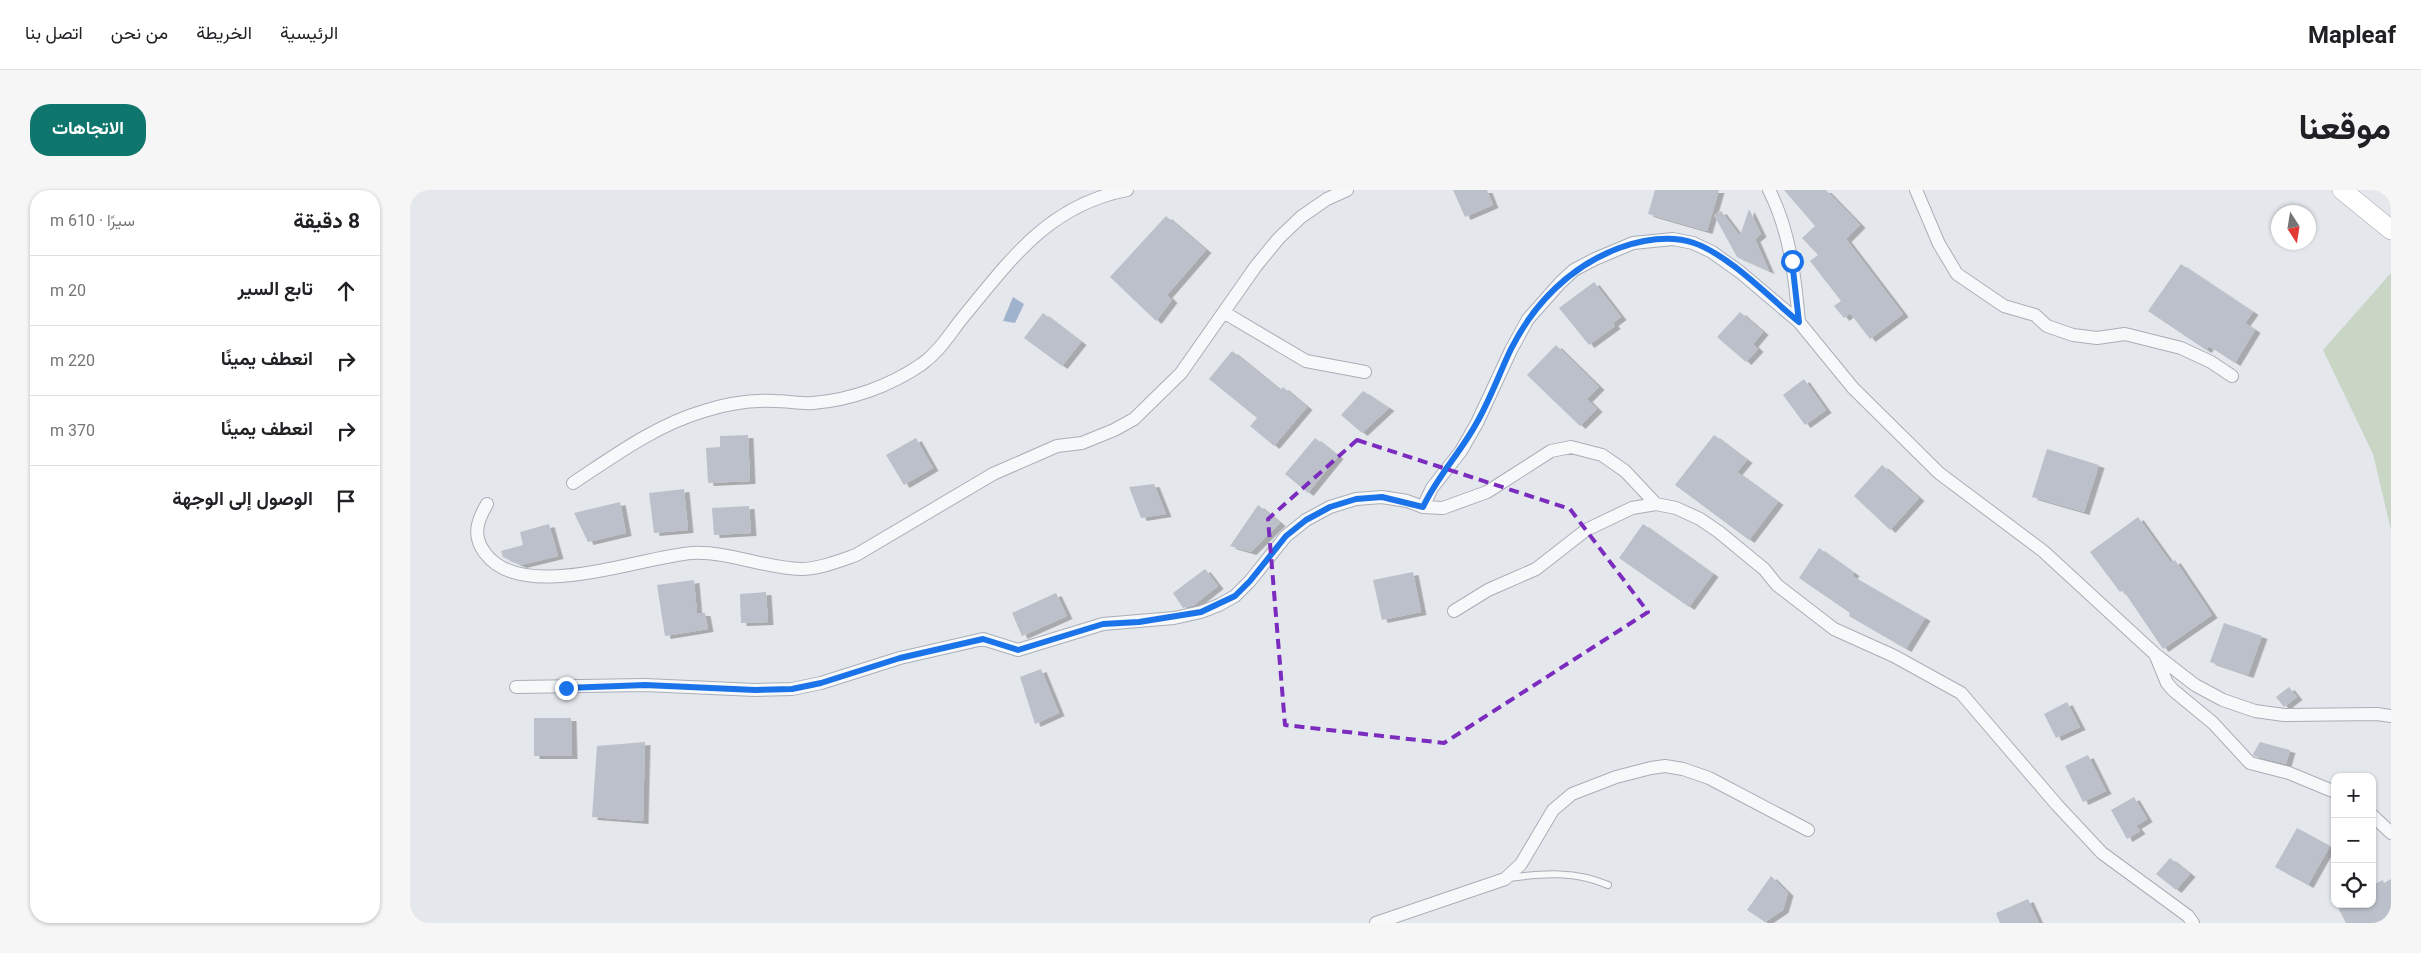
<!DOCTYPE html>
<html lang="ar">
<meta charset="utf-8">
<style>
body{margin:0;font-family:Roboto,Vazirmatn,sans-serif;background:#f6f6f6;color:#202124;direction:rtl}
.controls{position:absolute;right:15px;bottom:15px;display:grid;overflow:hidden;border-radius:10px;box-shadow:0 1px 4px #0004}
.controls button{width:45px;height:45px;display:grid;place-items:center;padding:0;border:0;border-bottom:1px solid #e0e0e0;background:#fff;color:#202124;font:25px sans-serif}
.compass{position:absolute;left:1861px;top:15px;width:45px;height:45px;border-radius:50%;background:#fff;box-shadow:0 1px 4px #0004;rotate:168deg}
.stop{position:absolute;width:15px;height:15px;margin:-11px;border:4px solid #1a73e8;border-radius:50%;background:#fff}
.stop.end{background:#1a73e8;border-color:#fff;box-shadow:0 1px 5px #0008}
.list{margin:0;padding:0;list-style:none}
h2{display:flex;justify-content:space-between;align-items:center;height:65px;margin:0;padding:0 20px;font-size:21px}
h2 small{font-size:16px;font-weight:400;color:#757577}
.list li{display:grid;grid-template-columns:32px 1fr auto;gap:15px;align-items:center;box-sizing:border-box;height:70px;padding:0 20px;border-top:1px solid #e0e0e0}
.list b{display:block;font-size:19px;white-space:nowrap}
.list em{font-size:16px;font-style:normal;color:#757577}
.icon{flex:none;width:28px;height:28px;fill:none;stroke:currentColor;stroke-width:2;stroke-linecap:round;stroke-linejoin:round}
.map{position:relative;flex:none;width:1981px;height:733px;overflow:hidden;direction:ltr;border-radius:20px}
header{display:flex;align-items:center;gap:30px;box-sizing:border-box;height:70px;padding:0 25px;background:#fff;border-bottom:1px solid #e0e0e0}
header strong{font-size:24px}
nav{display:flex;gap:28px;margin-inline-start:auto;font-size:18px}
.intro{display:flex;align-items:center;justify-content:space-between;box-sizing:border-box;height:120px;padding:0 30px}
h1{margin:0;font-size:35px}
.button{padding:12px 22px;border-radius:20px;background:#0f766e;color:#fff;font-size:18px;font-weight:700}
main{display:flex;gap:30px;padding:0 30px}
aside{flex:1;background:#fff;border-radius:20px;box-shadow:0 1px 4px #0004}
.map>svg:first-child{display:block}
.green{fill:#c9d6c5}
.water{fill:#9fb4cc}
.building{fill:#bbc0ca;filter:url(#shadow)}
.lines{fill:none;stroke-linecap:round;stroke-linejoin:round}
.service-casing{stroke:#a9aeb7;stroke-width:8}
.minor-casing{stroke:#a9aeb7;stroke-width:14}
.secondary-casing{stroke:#a9aeb7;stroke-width:20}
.service{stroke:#f7f8fa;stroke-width:6}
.minor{stroke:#f7f8fa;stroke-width:12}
.secondary{stroke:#fff;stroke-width:19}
.route{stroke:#1a73e8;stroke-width:6}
.marked{fill:none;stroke:#7b2cbf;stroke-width:4;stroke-dasharray:10 6;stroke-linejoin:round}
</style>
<header>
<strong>Mapleaf</strong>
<nav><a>الرئيسية</a><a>الخريطة</a><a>من نحن</a><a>اتصل بنا</a></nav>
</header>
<div class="intro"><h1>موقعنا</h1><a class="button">الاتجاهات</a></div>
<main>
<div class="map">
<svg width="1981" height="733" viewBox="0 0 1981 733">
<defs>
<filter id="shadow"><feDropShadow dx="5.5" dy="3" stdDeviation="0" flood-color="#0004"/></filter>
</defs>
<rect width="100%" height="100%" fill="#e4e7ec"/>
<!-- green -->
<path class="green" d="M1981 83V340L1963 264 1913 160Z"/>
<!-- water -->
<path class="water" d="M603 107 614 114 605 133 593 131Z"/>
<!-- building -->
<path class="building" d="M1043 0H1077L1083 15 1055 27Z
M1245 0H1309L1297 41 1238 24Z
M1374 0H1416L1450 35 1436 49 1493 124 1460 149 1440 123 1434 128 1424 116 1431 111 1400 71 1408 65 1392 48 1405 36Z
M1339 19 1351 44 1345 49 1359 81 1327 67 1304 25 1311 21 1330 46Z
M756 26 796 60 757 105 762 110 746 131 700 87Z
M1771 74 1843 122 1835 133 1845 140 1825 173 1799 156 1796 160 1738 121Z
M1184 92 1211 127 1203 133 1205 136 1179 155 1149 118Z
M1330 122 1353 142 1343 154 1348 159 1336 172 1307 147Z
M633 123 671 152 652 176 614 148Z
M1146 155 1189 197 1177 209 1187 219 1170 236 1117 185Z
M822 161 870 200 873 197 897 217 864 256 840 236 847 228 799 189Z
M1394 189 1416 220 1395 235 1373 205Z
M953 201 979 218 952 243 931 225Z
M338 245 340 291 298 293 296 258 310 257V246Z
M1304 245 1337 270 1327 282 1368 312 1339 350 1265 295Z
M506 248 523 278 494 295 476 265Z
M905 248 928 266 898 303 875 284Z
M1637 259 1689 275 1674 322 1622 307Z
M1472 275 1509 308 1480 340 1444 306Z
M744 294 756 324 731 328 719 297Z
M274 299 278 340 244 343 239 303Z
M210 312 216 343 178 352 164 323Z
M848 315 870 333 841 362 820 356Z
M339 316 341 343 304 345 302 318Z
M1728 327 1761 373 1765 370 1802 425 1753 459 1713 400 1710 402 1680 362Z
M139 334 148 366 111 375 93 367 91 361 113 355 110 342Z
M1233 334 1303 384 1279 417 1209 368Z
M1409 358 1444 383 1442 386 1515 428 1496 459 1439 426 1440 423 1389 388Z
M795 379 808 396 784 415 773 418 763 403Z
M1003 382 1011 422 972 430 963 390Z
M284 390 287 423H295L298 439 255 446 247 395Z
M356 402 358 432 331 433 330 404Z
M646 403 657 426 612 446 602 423Z
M1814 433 1852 446 1838 485 1800 472Z
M631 479 649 523 625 534 610 487Z
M1879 497 1887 507 1874 517 1866 507Z
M1657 512 1670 537 1646 548 1634 524Z
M124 528H161L162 566H124Z
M235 552 233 631 182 627 187 556Z
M1850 552 1880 560 1876 574 1844 566 1843 564Z
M1678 565 1696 601 1673 612 1655 576Z
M1724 607 1737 629 1726 636 1730 641 1717 649 1701 620Z
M1887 638 1920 656 1898 695 1865 677Z
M1760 668 1780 684 1766 700 1746 684Z
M1361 686 1378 703 1373 720 1355 732 1337 720Z
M1981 689V733H1936L1926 714H1962V695L1973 690 1974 693Z
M1618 709 1629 733H1590L1586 723Z"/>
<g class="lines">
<!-- service casing -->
<g class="service-casing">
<path id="service" d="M1099 688C1134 683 1166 681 1198 695"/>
</g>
<!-- minor casing -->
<g class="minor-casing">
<path id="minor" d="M1359 0C1380 41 1385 87 1389 132
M1506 0 1529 54 1547 84 1594 116 1625 125 1637 136 1663 145 1687 148 1715 144 1771 158 1801 172 1822 186
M815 123 896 171 955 182
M163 293C204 266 246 235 294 221 316 214 343 210 365 211 378 211 391 214 403 213 441 210 480 196 512 174 530 161 540 143 554 126 601 69 639 15 717 0
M77 314C67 331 62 346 75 363 112 414 229 367 282 363 318 361 354 378 391 379 409 379 429 371 446 365L583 284 647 256 672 253 704 240 724 229 771 183 846 76 869 48 891 27 917 9 937 0
M1044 421 1078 400 1126 379 1176 340 1222 318 1246 314
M1745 464 1757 493 1763 500 1803 533 1840 573 1879 583 1925 602
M106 497 235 495 345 500 382 499 411 493 490 468 573 449 608 460 693 434 764 428 791 422 809 415 825 406 840 391 876 346 896 330 920 317 946 309 972 307 997 311 1013 317
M1962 625 1981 643
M966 733 1095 689 1111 674 1143 620 1162 604 1206 587 1241 578 1255 576 1273 579 1299 588 1398 640
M1783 733 1778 726 1692 663 1647 615 1551 503 1484 466 1424 439 1367 395 1354 379 1309 342 1290 329 1266 318 1246 314 1215 281 1192 265 1161 257 1141 261 1077 302 1033 318 1013 317 1022 298 1051 261 1067 233 1101 160 1118 129 1150 93 1164 80 1185 69 1223 53 1263 49 1283 53 1302 62 1330 82 1389 132 1443 198 1529 283 1633 361 1745 464 1785 495 1813 510 1845 521 1874 525 1967 524 1981 526"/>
</g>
<!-- secondary casing -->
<g class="secondary-casing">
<path id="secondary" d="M1932 0 1981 40"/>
</g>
<!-- service -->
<use href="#service" class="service"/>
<!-- minor -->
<use href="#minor" class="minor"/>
<!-- secondary -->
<use href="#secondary" class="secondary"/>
</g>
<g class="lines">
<!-- route -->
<path class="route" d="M156 498 235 495 345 500 382 499 411 493 490 468 573 449 608 460 693 434 729 432 791 422 825 406 840 391 876 346 896 330 920 317 946 309 972 307 1013 317C1027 287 1050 263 1066 234 1080 210 1089 184 1101 159 1124 113 1161 76 1209 58 1232 50 1260 45 1284 53 1319 65 1360 108 1389 132L1382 71"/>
</g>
<!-- marked area -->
<path class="marked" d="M947 250 1160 319 1238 422 1034 553 875 535 858 329Z"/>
</svg>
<div class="controls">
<button>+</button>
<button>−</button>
<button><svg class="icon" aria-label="locate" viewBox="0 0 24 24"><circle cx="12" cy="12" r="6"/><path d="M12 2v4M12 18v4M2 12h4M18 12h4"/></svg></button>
</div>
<svg class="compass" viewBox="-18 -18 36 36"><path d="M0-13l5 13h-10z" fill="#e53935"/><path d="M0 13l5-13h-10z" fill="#757577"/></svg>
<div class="stop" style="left:1382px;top:71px"></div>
<div class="stop end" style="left:156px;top:498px"></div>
</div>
<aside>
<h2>8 دقيقة<small>سيرًا · 610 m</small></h2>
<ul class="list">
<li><svg class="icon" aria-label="ahead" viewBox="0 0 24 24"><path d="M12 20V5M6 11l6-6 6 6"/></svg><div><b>تابع السير</b></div><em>20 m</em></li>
<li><svg class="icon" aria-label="right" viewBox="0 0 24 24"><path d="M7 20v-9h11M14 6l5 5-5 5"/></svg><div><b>انعطف يمينًا</b></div><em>220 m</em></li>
<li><svg class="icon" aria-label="right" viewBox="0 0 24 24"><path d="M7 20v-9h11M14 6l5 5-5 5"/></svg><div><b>انعطف يمينًا</b></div><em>370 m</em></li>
<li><svg class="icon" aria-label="arrive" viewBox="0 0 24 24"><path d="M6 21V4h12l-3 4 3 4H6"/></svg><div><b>الوصول إلى الوجهة</b></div></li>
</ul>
</aside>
</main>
